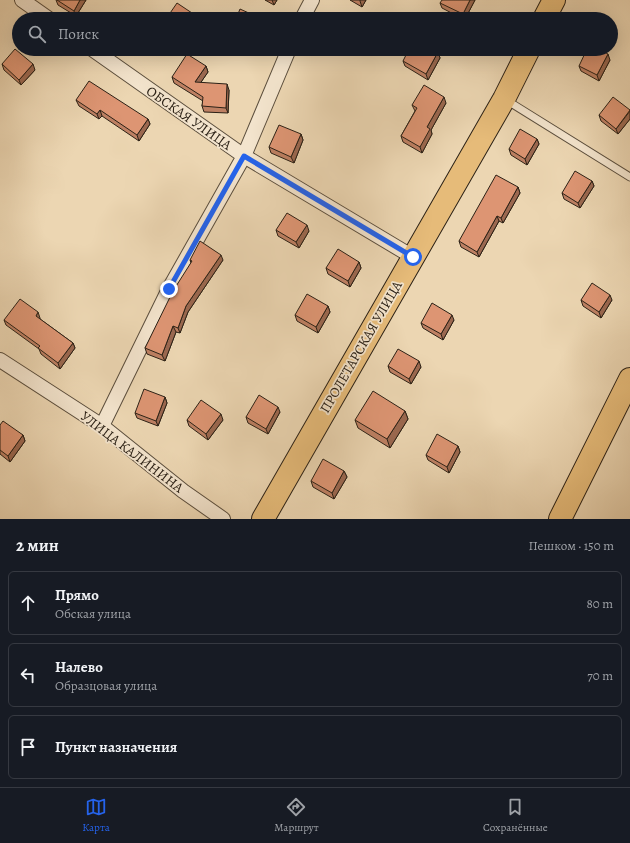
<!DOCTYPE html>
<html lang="ru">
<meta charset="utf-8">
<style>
body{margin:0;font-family:Alegreya,serif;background:#20242c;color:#f1f3f6}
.stop{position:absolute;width:12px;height:12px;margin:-9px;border:3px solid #2563eb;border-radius:50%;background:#fff}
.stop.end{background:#2563eb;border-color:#fff;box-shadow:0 1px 4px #0008}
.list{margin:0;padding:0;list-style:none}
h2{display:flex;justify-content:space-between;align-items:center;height:52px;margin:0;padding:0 16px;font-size:17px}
h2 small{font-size:13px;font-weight:400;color:#9ea1a6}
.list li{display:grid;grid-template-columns:26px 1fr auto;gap:12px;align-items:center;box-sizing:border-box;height:64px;margin:0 8px 8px;padding:0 8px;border:1px solid #363941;border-radius:6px}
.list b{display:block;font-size:15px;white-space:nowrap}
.list p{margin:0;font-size:13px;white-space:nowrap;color:#9ea1a6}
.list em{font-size:13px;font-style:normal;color:#9ea1a6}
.icon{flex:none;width:22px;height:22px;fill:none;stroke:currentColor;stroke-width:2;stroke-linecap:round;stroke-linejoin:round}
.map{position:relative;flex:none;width:630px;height:519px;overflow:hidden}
.search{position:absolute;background:#171b24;box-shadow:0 4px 16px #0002;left:12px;right:12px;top:12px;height:44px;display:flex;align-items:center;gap:10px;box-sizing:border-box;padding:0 14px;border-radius:22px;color:#9ea1a6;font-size:15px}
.sheet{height:268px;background:#171b24}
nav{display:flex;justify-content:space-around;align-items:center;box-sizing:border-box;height:56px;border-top:1px solid #363941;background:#171b24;font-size:11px;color:#9ea1a6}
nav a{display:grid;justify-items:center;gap:2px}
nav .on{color:#2563eb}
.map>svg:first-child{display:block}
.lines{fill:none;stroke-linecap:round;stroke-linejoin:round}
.service-casing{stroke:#5b4e3d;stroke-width:9}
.minor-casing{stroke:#5b4e3d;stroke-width:16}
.primary-casing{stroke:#2b2116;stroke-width:24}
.service{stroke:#f3e4cd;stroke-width:7}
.minor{stroke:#f3e4cd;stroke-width:14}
.primary{stroke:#e6bb79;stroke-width:22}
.wall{fill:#be8063;stroke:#2b2116}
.shaded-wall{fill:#9b6850;stroke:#2b2116}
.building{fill:#dd9573;stroke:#2b2116}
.route{stroke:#2563eb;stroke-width:5}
.labels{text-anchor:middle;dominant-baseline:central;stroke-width:3.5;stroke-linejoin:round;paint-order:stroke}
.street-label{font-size:14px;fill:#2b2116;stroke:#f3e4cd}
</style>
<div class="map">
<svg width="630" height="519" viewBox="0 0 630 519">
<rect width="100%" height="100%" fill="#ecd6b2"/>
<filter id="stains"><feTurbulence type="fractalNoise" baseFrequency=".005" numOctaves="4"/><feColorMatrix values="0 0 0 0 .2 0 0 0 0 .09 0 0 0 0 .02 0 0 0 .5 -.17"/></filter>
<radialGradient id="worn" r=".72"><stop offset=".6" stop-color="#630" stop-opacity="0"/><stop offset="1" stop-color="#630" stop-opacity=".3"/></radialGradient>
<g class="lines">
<!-- service casing -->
<g class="service-casing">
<path id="service" d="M506 100 630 177"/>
</g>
<!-- minor casing -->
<g class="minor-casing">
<path id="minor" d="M22 0 49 19
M302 19 312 0
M92 49 244 156 413 257
M0 360 102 426 183 491 223 519
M102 426 169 289 244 156 289 49"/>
</g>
<!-- primary casing -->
<g class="primary-casing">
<path id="primary" d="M544 19 554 0
M263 519 504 99 529 49
M560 519 630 379"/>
</g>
<!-- service -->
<use href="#service" class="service"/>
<!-- minor -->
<use href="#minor" class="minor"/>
<!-- primary -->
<use href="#primary" class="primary"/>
</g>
<!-- wall -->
<path class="wall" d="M56 0H86L76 16 58 5Z
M265 0H277L274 5Z
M350 0H366L362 7Z
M475 0 465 19H463L442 8 440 3Z
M438 52 440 58 428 80 405 66 403 61Z
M610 60 599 81 581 71 579 66Z
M2 64 35 70 21 85 4 70Z
M206 66 208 72 201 82 229 90 228 113 204 112 202 106 203 101 174 83 172 77Z
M76 100 148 119 150 124 139 141 102 116 99 119 79 106Z
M446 103 431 130 432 134 422 153 403 142 401 136 415 111 412 105Z
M630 110V119L618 134 601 121 599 115Z
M301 134 303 140 294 163 271 153 269 147Z
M537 139 539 144 527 165 511 155 509 149Z
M592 181 594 186 580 208 564 199 562 193Z
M518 187 520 193 503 223 499 221 479 257 461 247 459 241Z
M276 230 309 231 299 248 278 236Z
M190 260H223L188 312 180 333 176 332 165 361 147 354 145 348 191 263Z
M359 262 361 268 350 287 328 274 326 268Z
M581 300H612L601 318 583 306Z
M328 306 330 312 318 333 297 321 295 315Z
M40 318V319L73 343 75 348 60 369 41 354 39 349 6 325 4 320Z
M454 320 443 340 423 328 421 323Z
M388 366 421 367 411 384 390 372Z
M165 397 167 403 158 426 137 418 135 413Z
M405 411 408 419 390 448 358 428 355 420Z
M280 412 268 434 248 423 246 417Z
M187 420H223L208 440 189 426Z
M0 425 23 435 25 441 10 462 0 454Z
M458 446 460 452 449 473 428 460 426 455Z
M344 471 347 477 334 499 313 487 311 481Z"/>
<!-- shaded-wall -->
<path class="shaded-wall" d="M80 0H86L76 16 74 11Z
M272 0H277L274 5Z
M360 0H366L362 7 360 1Z
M470 0H475L465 19H464L463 14Z
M195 15 197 19H193Z
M438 52 440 58 428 80 426 74Z
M608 54 610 60 599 81 597 75Z
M33 64 35 70 21 85 19 80Z
M206 66 208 72 197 88 195 82Z
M227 84 229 90 228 113 226 108Z
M444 97 446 103 431 130 432 134 422 153 420 147 427 127Z
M100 110 102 116 99 119 97 114Z
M630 111V119L618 134 616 129Z
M148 119 150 124 139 141 137 135Z
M301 134 303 140 294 163 291 157Z
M537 139 539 144 527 165 525 159Z
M592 181 594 186 580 208 578 203Z
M518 187 520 193 503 223 501 218Z
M497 216 499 221 479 257 477 252Z
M307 225 309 231 299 248 296 242Z
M221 255 223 260 188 312 180 333 178 328 186 306Z
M359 262 361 268 350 287 348 281Z
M610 295 612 300 601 318 599 312Z
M328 306 330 312 318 333 316 327Z
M38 312 40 318 38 321 36 316Z
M452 315 454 320 443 340 441 334Z
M173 326 176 332 165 361 162 355Z
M73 343 75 348 60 369 58 363Z
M419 361 421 367 411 384 409 379Z
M165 397 167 403 158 426 156 421Z
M278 407 280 412 268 434 266 429Z
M405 411 408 419 390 448 387 439Z
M221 414 223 420 208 440 206 434Z
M23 435 25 441 10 462 8 456Z
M458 446 460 452 449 473 447 467Z
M344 471 347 477 334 499 332 493Z"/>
<!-- building -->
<path class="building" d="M57 0H80L74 11Z
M442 0H470L463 14 440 3Z
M177 3 195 15 193 19H166Z
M240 9 262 19H236Z
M15 49 33 64 19 80 2 64Z
M409 49H432L438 52 426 74 403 61Z
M587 49H598L608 54 597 75 579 66Z
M187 54 206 66 195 82 227 84 226 108 202 106 203 97 172 77Z
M89 81 148 119 137 135 100 110 97 114 76 100Z
M424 85 444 97 427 127 430 129 420 147 401 136 417 108 412 105Z
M613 97 630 110 616 129 599 115Z
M279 125 301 134 291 157 269 147Z
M520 129 537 139 525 159 509 149Z
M575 171 592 181 578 203 562 193Z
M496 175 518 187 501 218 497 216 477 252 459 241Z
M287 213 307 225 296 242 276 230Z
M200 241 221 255 186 306 178 328 173 326 162 355 145 348 173 291 192 261 190 260Z
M338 249 359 262 348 281 326 268Z
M592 283 610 295 599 312 581 300Z
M307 294 328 306 316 327 295 315Z
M20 299 38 312 36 316 73 343 58 363 38 348 40 346 4 320Z
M432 303 452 315 441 334 421 323Z
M398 349 419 361 409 379 388 366Z
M144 389 165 397 156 421 135 413Z
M373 391 405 411 387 439 355 420Z
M259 395 278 407 266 429 246 417Z
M201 400 221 414 206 434 187 420Z
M3 421 23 435 8 456 0 450V425Z
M437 434 458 446 447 467 426 455Z
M323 459 344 471 332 493 311 481Z"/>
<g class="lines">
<!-- route -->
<path class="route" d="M169 289 244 156 413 257"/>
</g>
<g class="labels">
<!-- street labels -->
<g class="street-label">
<text transform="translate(189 118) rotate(35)">ОБСКАЯ УЛИЦА</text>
<text transform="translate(361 347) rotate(-60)">ПРОЛЕТАРСКАЯ УЛИЦА</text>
<text transform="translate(132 452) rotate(37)">УЛИЦА КАЛИНИНА</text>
</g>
</g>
<rect width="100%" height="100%" filter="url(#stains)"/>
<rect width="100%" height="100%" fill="url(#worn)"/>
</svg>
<div class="stop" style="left:413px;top:257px"></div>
<div class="stop end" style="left:169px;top:289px"></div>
<div class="search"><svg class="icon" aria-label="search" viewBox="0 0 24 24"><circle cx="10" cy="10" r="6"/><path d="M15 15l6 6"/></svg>Поиск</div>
</div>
<section class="sheet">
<h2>2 мин<small>Пешком · 150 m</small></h2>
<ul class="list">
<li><svg class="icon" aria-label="ahead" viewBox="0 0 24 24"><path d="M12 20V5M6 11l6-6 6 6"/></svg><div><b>Прямо</b><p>Обская улица</p></div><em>80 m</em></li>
<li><svg class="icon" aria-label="left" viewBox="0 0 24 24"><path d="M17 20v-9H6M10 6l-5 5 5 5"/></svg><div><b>Налево</b><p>Образцовая улица</p></div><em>70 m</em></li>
<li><svg class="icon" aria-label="arrive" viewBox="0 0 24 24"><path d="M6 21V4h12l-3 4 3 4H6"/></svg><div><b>Пункт назначения</b></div></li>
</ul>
</section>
<nav>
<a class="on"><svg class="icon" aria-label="map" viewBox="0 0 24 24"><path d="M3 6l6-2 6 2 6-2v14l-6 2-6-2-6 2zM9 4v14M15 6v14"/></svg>Карта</a>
<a><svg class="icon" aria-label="directions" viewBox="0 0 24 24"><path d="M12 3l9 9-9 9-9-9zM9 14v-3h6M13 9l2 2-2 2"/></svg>Маршрут</a>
<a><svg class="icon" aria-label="saved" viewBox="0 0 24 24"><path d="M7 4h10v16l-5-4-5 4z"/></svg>Сохранённые</a>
</nav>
